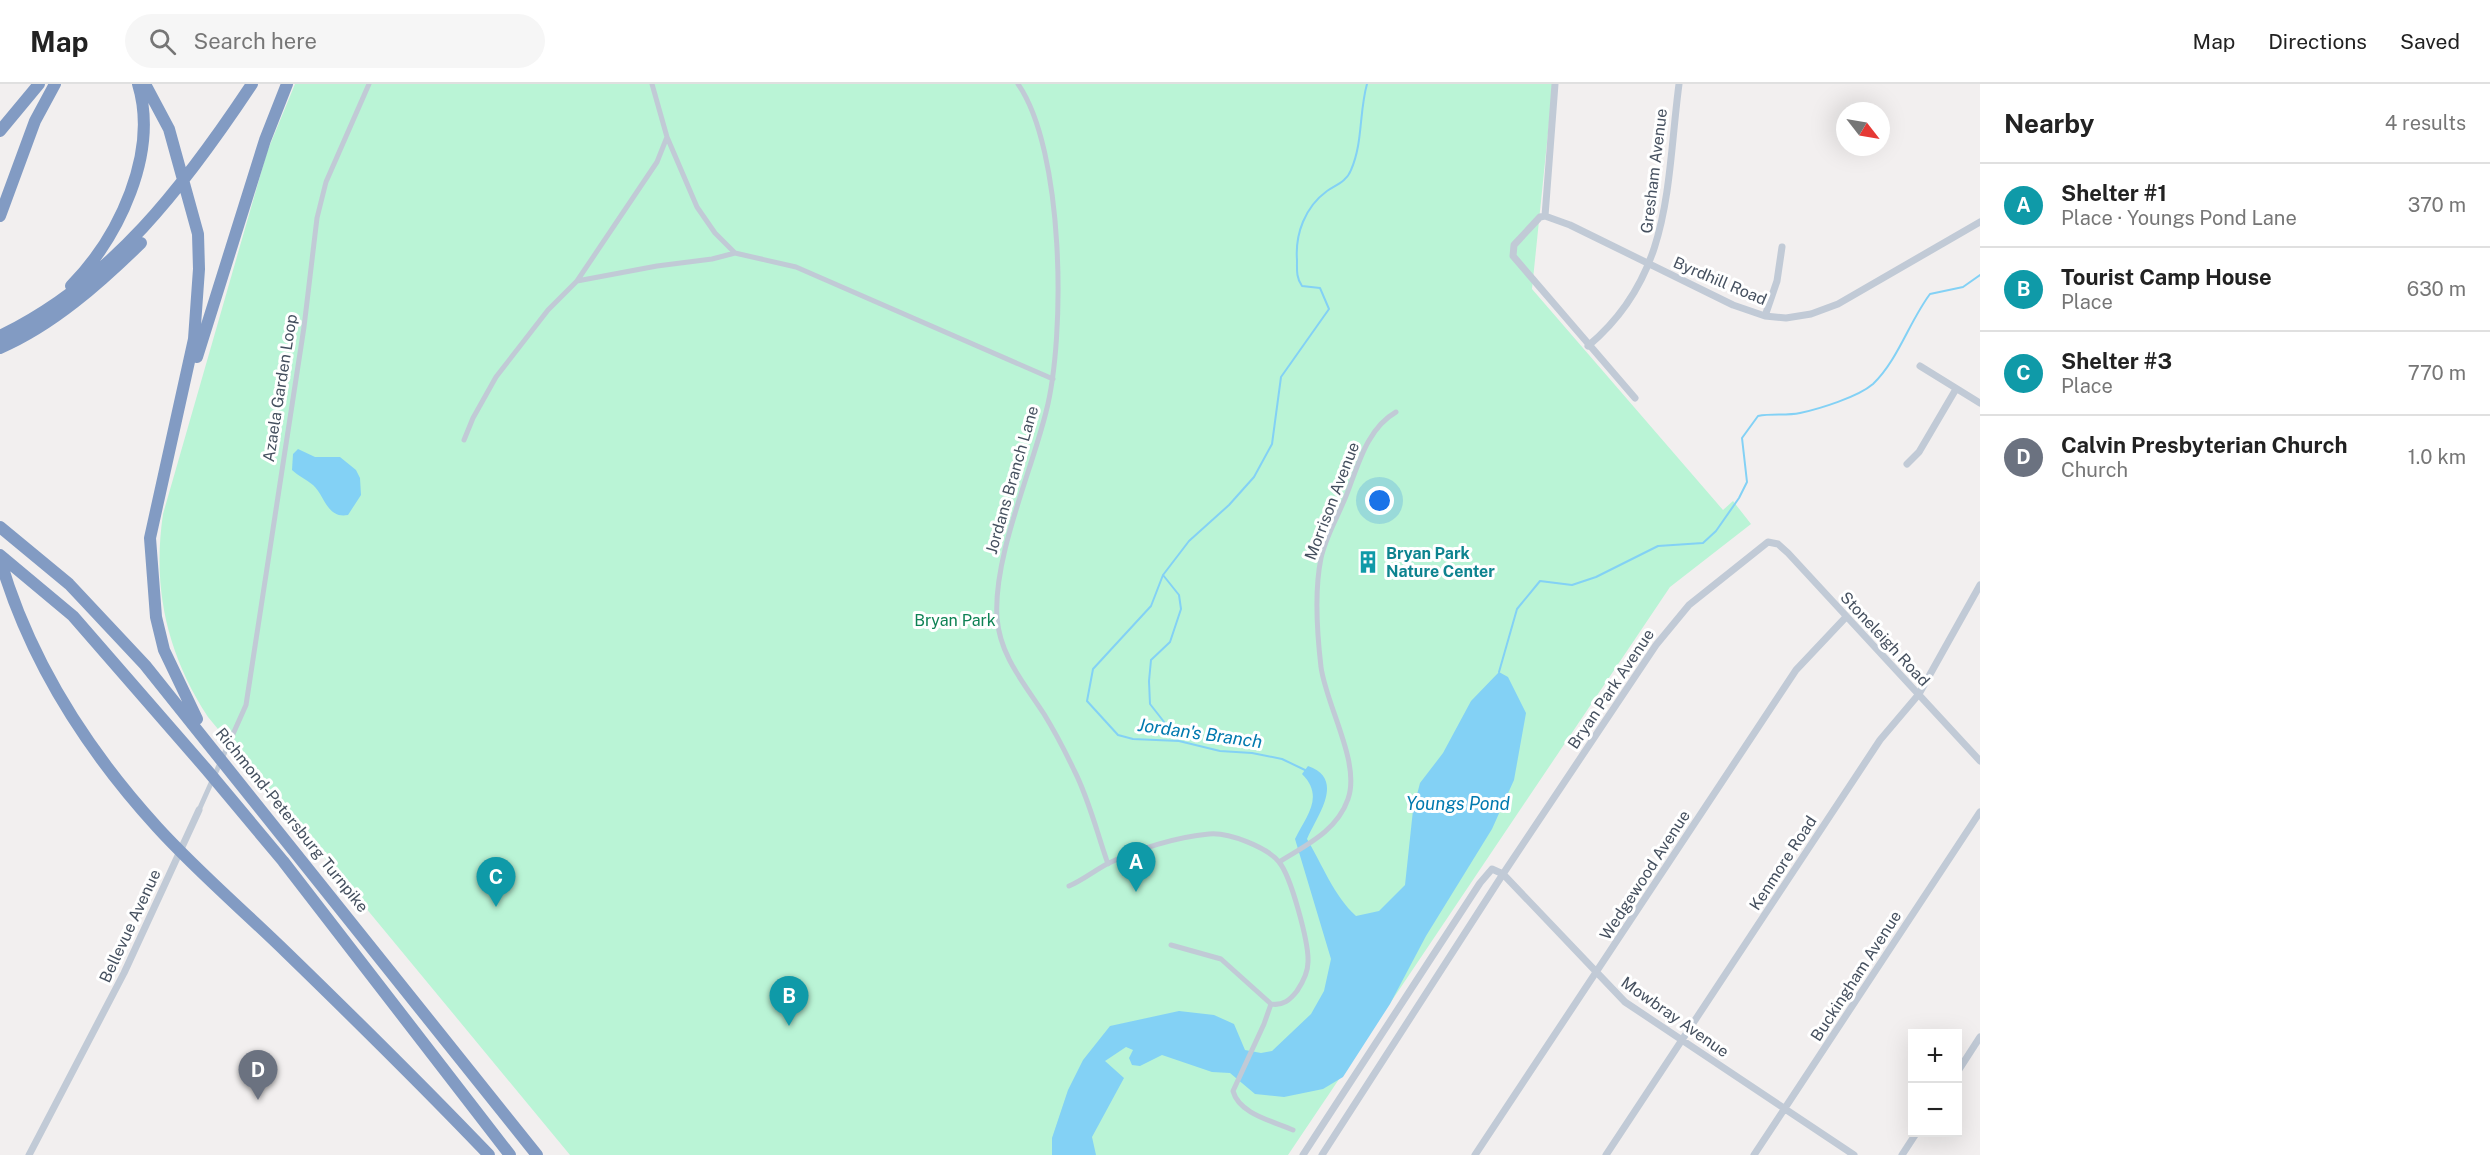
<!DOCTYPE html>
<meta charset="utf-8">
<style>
body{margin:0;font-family:"Public Sans",sans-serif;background:#f6f6f6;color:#222}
.controls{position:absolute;right:18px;bottom:18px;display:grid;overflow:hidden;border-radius:0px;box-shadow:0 6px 24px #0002}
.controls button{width:54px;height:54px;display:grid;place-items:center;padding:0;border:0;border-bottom:2px solid #e0e0e0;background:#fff;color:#222;font:30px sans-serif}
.compass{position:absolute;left:1836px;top:18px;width:54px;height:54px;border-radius:50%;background:#fff;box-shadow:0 6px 24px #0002;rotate:121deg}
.you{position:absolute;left:1380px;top:417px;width:21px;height:21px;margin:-15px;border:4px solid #fff;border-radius:50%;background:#1a73e8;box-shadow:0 0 0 9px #1a73e833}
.badge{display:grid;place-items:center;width:39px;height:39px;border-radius:50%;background:#d93025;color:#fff;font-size:20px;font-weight:700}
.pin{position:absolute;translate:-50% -50px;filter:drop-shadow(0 2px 3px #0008)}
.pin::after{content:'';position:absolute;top:32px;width:21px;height:18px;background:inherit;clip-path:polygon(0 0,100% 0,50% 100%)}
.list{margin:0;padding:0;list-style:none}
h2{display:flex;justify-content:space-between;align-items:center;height:78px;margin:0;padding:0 24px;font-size:26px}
h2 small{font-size:20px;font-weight:400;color:#767676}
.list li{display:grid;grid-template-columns:39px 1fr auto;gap:18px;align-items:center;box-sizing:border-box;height:84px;padding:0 24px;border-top:2px solid #e0e0e0}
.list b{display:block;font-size:22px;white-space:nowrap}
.list p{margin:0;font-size:20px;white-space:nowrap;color:#767676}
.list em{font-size:20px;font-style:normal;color:#767676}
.icon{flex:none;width:33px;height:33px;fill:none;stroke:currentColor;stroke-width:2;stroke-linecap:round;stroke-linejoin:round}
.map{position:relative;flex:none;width:1980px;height:1071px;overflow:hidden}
header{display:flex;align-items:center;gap:36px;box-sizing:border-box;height:84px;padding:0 30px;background:#fff;border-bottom:2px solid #e0e0e0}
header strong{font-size:28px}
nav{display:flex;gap:33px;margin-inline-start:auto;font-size:21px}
.search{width:420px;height:54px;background:#f6f6f6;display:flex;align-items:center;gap:15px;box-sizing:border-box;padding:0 21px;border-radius:33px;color:#767676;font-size:22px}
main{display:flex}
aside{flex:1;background:#fff}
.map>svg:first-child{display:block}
.green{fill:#baf4d6}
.water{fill:#83d1f5}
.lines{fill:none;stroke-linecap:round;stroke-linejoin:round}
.stream{stroke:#83d1f5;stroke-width:2}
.pedestrian{stroke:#c1cad6;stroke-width:5}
.minor{stroke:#c1cad6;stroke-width:7}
.motorway{stroke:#829bc3;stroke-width:12}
.labels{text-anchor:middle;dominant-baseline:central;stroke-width:6;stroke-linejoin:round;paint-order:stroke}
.street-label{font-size:16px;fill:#45505f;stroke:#fff}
.culture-label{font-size:16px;font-weight:bold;fill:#0d838f;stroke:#fff;text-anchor:start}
.park-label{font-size:16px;fill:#0e8254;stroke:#fff}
.water-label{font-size:18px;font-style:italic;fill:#0179af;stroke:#fff}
</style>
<header>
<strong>Map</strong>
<div class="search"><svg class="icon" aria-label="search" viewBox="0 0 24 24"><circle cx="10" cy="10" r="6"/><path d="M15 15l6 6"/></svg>Search here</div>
<nav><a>Map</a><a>Directions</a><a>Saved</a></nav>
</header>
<main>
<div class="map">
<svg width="1980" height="1071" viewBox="0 0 1980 1071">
<rect width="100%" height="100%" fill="#f2efef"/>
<!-- green -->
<path class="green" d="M295 0H1553L1532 205 1723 426 1733 417 1751 440 1670 503 1288 1071H570L208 633C167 570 152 504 163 430L267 68Z"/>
<!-- water -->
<path class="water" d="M298 365 315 373H340L356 386 360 394 361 411 348 431C327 435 325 412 313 401 306 395 298 392 292 386L293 370Z
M1499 588 1508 593 1526 629 1514 696 1492 745 1426 852 1390 920 1343 993 1323 1005 1284 1013 1255 1010 1230 989 1212 988 1162 971 1140 982 1132 981 1129 974 1133 966 1126 963 1105 977 1124 994 1092 1053 1096 1071H1052V1054L1068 1006 1083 976 1110 942 1179 927 1214 931 1234 940 1245 966 1261 969 1272 967 1311 930 1324 907 1331 875 1295 755C1306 732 1325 713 1302 690L1308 682C1346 695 1317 732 1307 755 1322 780 1334 812 1356 832L1379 827 1405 801 1413 726 1420 699 1443 669 1471 617Z"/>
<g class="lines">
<!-- stream -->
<path class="stream" d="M1163 491 1179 511 1181 525 1170 558 1151 576 1149 597 1150 620 1179 657
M1499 588 1517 525 1540 497 1572 501 1596 493 1658 462 1703 459 1716 447 1739 414 1747 398 1742 354 1758 332C1772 329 1786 332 1800 329 1819 325 1858 313 1873 300 1898 276 1909 238 1930 210L1963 203 1980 191
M1305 686 1282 675 1252 669 1220 667 1179 657 1133 655 1118 651 1087 617 1093 585 1151 522 1163 491 1189 457 1229 421 1254 393 1272 360 1281 293 1329 225 1320 204 1302 202C1296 194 1297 185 1297 176 1295 150 1305 123 1327 107 1336 101 1347 97 1351 86 1363 59 1359 28 1367 0"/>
<!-- pedestrian -->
<path class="pedestrian" d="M1018 0C1064 66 1066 251 1046 328 1031 389 993 473 997 534 1000 572 1024 599 1044 630 1055 648 1065 667 1074 686 1089 715 1097 749 1108 780
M667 53 697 123 715 149 735 169 796 183 1053 295
M577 197 657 182 712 175 735 169
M464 356 473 334 496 293 548 226 577 197 657 78 667 53 652 0
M199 726 246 621 304 243 317 134 326 98 369 0
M1279 778C1306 761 1337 747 1348 715 1361 679 1326 621 1321 583 1317 549 1314 508 1321 474 1326 451 1340 429 1348 407 1359 378 1368 344 1396 328
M1069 802C1083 796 1095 786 1109 779 1138 765 1176 753 1209 750 1228 748 1267 763 1279 778 1291 792 1309 859 1308 878 1308 889 1303 898 1297 907 1290 916 1283 922 1271 920L1221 875 1171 861
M1271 920 1264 940 1233 1007C1239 1030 1273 1037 1293 1046"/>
<!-- minor -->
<path class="minor" d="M1545 132 1570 141 1733 221 1765 232 1786 234 1811 230 1838 220 1980 138
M1545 132 1540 133 1514 161 1513 172 1635 314
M1545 132 1555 0
M1765 232 1777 197 1782 163
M1588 262C1673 191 1666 99 1679 0
M1920 282 1980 319
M1907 380 1919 368 1956 305
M1958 987 1980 953
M29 1071 124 889 199 726
M1303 1071 1480 799 1492 785 1503 790 1625 918 1854 1071
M1322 1071 1503 790 1656 561 1689 521 1768 458 1778 460 1788 469 1980 677
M1475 1071 1796 586 1846 533
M1606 1071 1880 656 1919 610 1980 501
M1754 1071 1980 728
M1902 1071 1917 1048"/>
<!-- motorway -->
<path class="motorway" d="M145 0 169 45 198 150 199 185 194 255 150 454 156 533 164 566 197 635
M0 47 39 0
M0 132 35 37 55 0
M71 202C119 153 159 69 138 0
M0 252C112 198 185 101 252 0
M0 264C53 241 100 199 141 159
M197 273 265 56 287 0
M0 443 69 500 145 581 537 1071
M0 471 73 532 207 686 283 777 510 1071
M0 475C29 575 87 666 157 743 197 787 244 827 287 869 355 935 423 1002 489 1071"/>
</g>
<!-- icons -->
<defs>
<g id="building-bare" transform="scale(1.8)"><path d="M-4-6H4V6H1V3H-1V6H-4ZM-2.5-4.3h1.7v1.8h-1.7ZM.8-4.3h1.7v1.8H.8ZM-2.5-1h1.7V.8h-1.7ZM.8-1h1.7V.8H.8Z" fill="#0f9aa8" stroke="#fff" stroke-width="2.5" paint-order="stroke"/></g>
</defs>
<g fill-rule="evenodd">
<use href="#building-bare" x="1368" y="478"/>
</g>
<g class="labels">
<!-- street labels -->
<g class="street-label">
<text transform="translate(1654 87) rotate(-83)">Gresham Avenue</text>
<text transform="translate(1720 197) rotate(23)">Byrdhill Road</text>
<text transform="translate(280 304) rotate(-81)">Azaela Garden Loop</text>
<text transform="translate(1012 396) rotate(-74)">Jordans Branch Lane</text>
<text transform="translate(1332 417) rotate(-69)">Morrison Avenue</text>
<text transform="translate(1885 555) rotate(47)">Stoneleigh Road</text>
<text transform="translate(1611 605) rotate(-56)">Bryan Park Avenue</text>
<text transform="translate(292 736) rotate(51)">Richmond-Petersburg Turnpike</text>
<text transform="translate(1783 779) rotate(-57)">Kenmore Road</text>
<text transform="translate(1645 791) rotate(-57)">Wedgewood Avenue</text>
<text transform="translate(130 842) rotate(-65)">Bellevue Avenue</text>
<text transform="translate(1856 892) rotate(-57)">Buckingham Avenue</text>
<text transform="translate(1675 933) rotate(35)">Mowbray Avenue</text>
</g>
<!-- culture labels -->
<g class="culture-label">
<text x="1386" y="469">Bryan Park<tspan x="1386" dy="18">Nature Center</tspan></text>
</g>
<!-- park labels -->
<g class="park-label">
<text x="955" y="536">Bryan Park</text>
</g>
<!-- water labels -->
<g class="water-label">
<text transform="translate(1200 649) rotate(8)">Jordan's Branch</text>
<text x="1458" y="719">Youngs Pond</text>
</g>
</g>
</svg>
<div class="controls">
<button>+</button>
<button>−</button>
</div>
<svg class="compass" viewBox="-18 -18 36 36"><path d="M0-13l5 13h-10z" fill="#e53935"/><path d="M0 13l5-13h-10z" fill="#767676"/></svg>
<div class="you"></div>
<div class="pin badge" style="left:1136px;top:808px;background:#0f9aa8">A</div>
<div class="pin badge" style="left:789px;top:942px;background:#0f9aa8">B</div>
<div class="pin badge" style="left:496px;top:823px;background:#0f9aa8">C</div>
<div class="pin badge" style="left:258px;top:1016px;background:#6b7280">D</div>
</div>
<aside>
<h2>Nearby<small>4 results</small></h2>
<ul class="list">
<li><span class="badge" style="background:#0f9aa8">A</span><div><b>Shelter #1</b><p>Place · Youngs Pond Lane</p></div><em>370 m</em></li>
<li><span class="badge" style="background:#0f9aa8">B</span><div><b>Tourist Camp House</b><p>Place</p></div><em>630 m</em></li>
<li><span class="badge" style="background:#0f9aa8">C</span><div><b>Shelter #3</b><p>Place</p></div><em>770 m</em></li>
<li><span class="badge" style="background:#6b7280">D</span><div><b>Calvin Presbyterian Church</b><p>Church</p></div><em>1.0 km</em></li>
</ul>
</aside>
</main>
